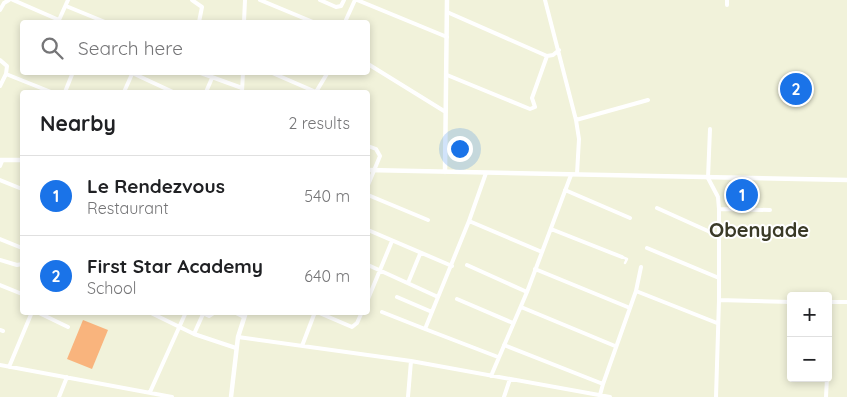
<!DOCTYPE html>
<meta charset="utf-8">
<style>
body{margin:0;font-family:Quicksand,sans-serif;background:#f2f2f2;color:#202124}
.controls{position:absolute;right:15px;bottom:15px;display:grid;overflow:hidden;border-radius:5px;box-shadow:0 2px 8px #0003}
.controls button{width:45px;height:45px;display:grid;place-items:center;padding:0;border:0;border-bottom:1px solid #e0e0e0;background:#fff;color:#202124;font:25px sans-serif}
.you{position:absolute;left:459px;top:148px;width:18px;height:18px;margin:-12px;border:4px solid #fff;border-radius:50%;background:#1a73e8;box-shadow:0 0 0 8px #1a73e833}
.badge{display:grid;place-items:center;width:32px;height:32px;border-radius:50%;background:#1a73e8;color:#fff;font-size:16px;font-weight:700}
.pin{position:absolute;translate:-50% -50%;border:2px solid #fff;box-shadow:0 1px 5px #0006}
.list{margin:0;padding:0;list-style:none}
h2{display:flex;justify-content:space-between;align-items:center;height:65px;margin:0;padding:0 20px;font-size:21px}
h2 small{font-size:16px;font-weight:400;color:#757577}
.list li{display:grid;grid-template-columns:32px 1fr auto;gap:15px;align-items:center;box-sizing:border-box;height:80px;padding:0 20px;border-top:1px solid #e0e0e0}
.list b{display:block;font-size:19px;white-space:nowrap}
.list p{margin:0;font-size:16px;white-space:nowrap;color:#757577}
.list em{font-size:16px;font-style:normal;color:#757577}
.icon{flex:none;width:28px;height:28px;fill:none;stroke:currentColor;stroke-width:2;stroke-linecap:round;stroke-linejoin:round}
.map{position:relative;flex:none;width:847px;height:397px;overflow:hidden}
.search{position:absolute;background:#fff;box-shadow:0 2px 8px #0003;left:20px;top:20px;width:350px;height:55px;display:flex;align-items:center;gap:12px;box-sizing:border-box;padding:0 18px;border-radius:5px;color:#757577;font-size:19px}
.panel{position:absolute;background:#fff;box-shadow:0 2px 8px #0003;left:20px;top:90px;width:350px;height:225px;border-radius:5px}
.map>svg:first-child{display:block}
.green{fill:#f9b47d}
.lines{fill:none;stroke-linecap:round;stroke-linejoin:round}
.pedestrian{stroke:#fff;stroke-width:2.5}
.minor{stroke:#fff;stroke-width:4}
.tertiary{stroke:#fff;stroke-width:4.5}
.labels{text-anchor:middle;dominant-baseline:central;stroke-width:4;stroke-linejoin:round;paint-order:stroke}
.district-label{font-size:20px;font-weight:bold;fill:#3a3a27;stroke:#fff}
</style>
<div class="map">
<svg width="847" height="397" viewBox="0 0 847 397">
<rect width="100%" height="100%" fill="#f1f2da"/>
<!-- green -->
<path class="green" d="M83 320 108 330 92 369 67 359Z"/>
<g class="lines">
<!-- pedestrian -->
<path class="pedestrian" d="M622 257 627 259 625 263"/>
<!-- minor -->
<path class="minor" d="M13 0 59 20
M192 0 202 7 199 22
M260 0 313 22
M320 0 336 7 341 6 344 0
M357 0 447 37
M545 0 576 120 579 139 577 174
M727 0V5
M66 6 105 22
M0 10 4 3 9 0
M447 12 547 56 553 55 559 50
M59 20 68 0
M244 22 245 0
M345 22 355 0
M0 60 7 66 6 74 0 86
M368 64 444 111
M130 72 173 92
M198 72 242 88
M270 72 316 92 328 72
M6 74 51 92
M447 75 530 109 535 107 532 98 547 56
M65 92 73 72
M124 92 132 74
M206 92 212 78
M242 92 243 72
M576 120 648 100
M710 129 708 178 718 197 719 209V300L716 397
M368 146 376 149 380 156 368 185
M0 166 2 161
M486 173 469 221 542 252
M0 180 22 189
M565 190 630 218
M368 195 428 220
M657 208 719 236
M719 209 770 210
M469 221 425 329 498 357
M551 229 622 257
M368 230 452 266
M0 239 22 248
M647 248 719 278
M0 260 17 265 22 264
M368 265 438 297
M467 265 527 292
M535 269 630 308
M408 283 420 254
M0 285 22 294
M636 291 641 267
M397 297 432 312
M368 299 392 241
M457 299 513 323
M719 300 791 302
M828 302H847
M521 307 615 346
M37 312 68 327
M149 312 194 334 236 348
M200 312 209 316 215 312
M234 312 244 317
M317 312 352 327 357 323 362 312
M382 312 425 329
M0 330 3 331
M194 334 203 314
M238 337 411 361 610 397
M504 345 603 384 600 395
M302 346 315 312
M0 365 172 397
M9 367 32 312
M491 376 527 292 571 175
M603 384 636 291 717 323
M150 392 186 312
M59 397 67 377
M408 397 411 361
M504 397 510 379
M826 397 827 378"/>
<!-- tertiary -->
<path class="tertiary" d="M0 160H22
M368 170 847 180
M445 172 447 0
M231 397 238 337 246 312"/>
</g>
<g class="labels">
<!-- district labels -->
<g class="district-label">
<text x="759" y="229">Obenyade</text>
</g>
</g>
</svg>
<div class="controls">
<button>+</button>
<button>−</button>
</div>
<div class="you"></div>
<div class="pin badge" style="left:742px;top:195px">1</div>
<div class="pin badge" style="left:796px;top:89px">2</div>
<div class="search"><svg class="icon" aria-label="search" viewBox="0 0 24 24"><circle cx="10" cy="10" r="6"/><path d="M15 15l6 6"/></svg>Search here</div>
<section class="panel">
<h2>Nearby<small>2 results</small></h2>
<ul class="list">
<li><span class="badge">1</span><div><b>Le Rendezvous</b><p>Restaurant</p></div><em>540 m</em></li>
<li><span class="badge">2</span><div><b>First Star Academy</b><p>School</p></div><em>640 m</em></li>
</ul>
</section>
</div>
